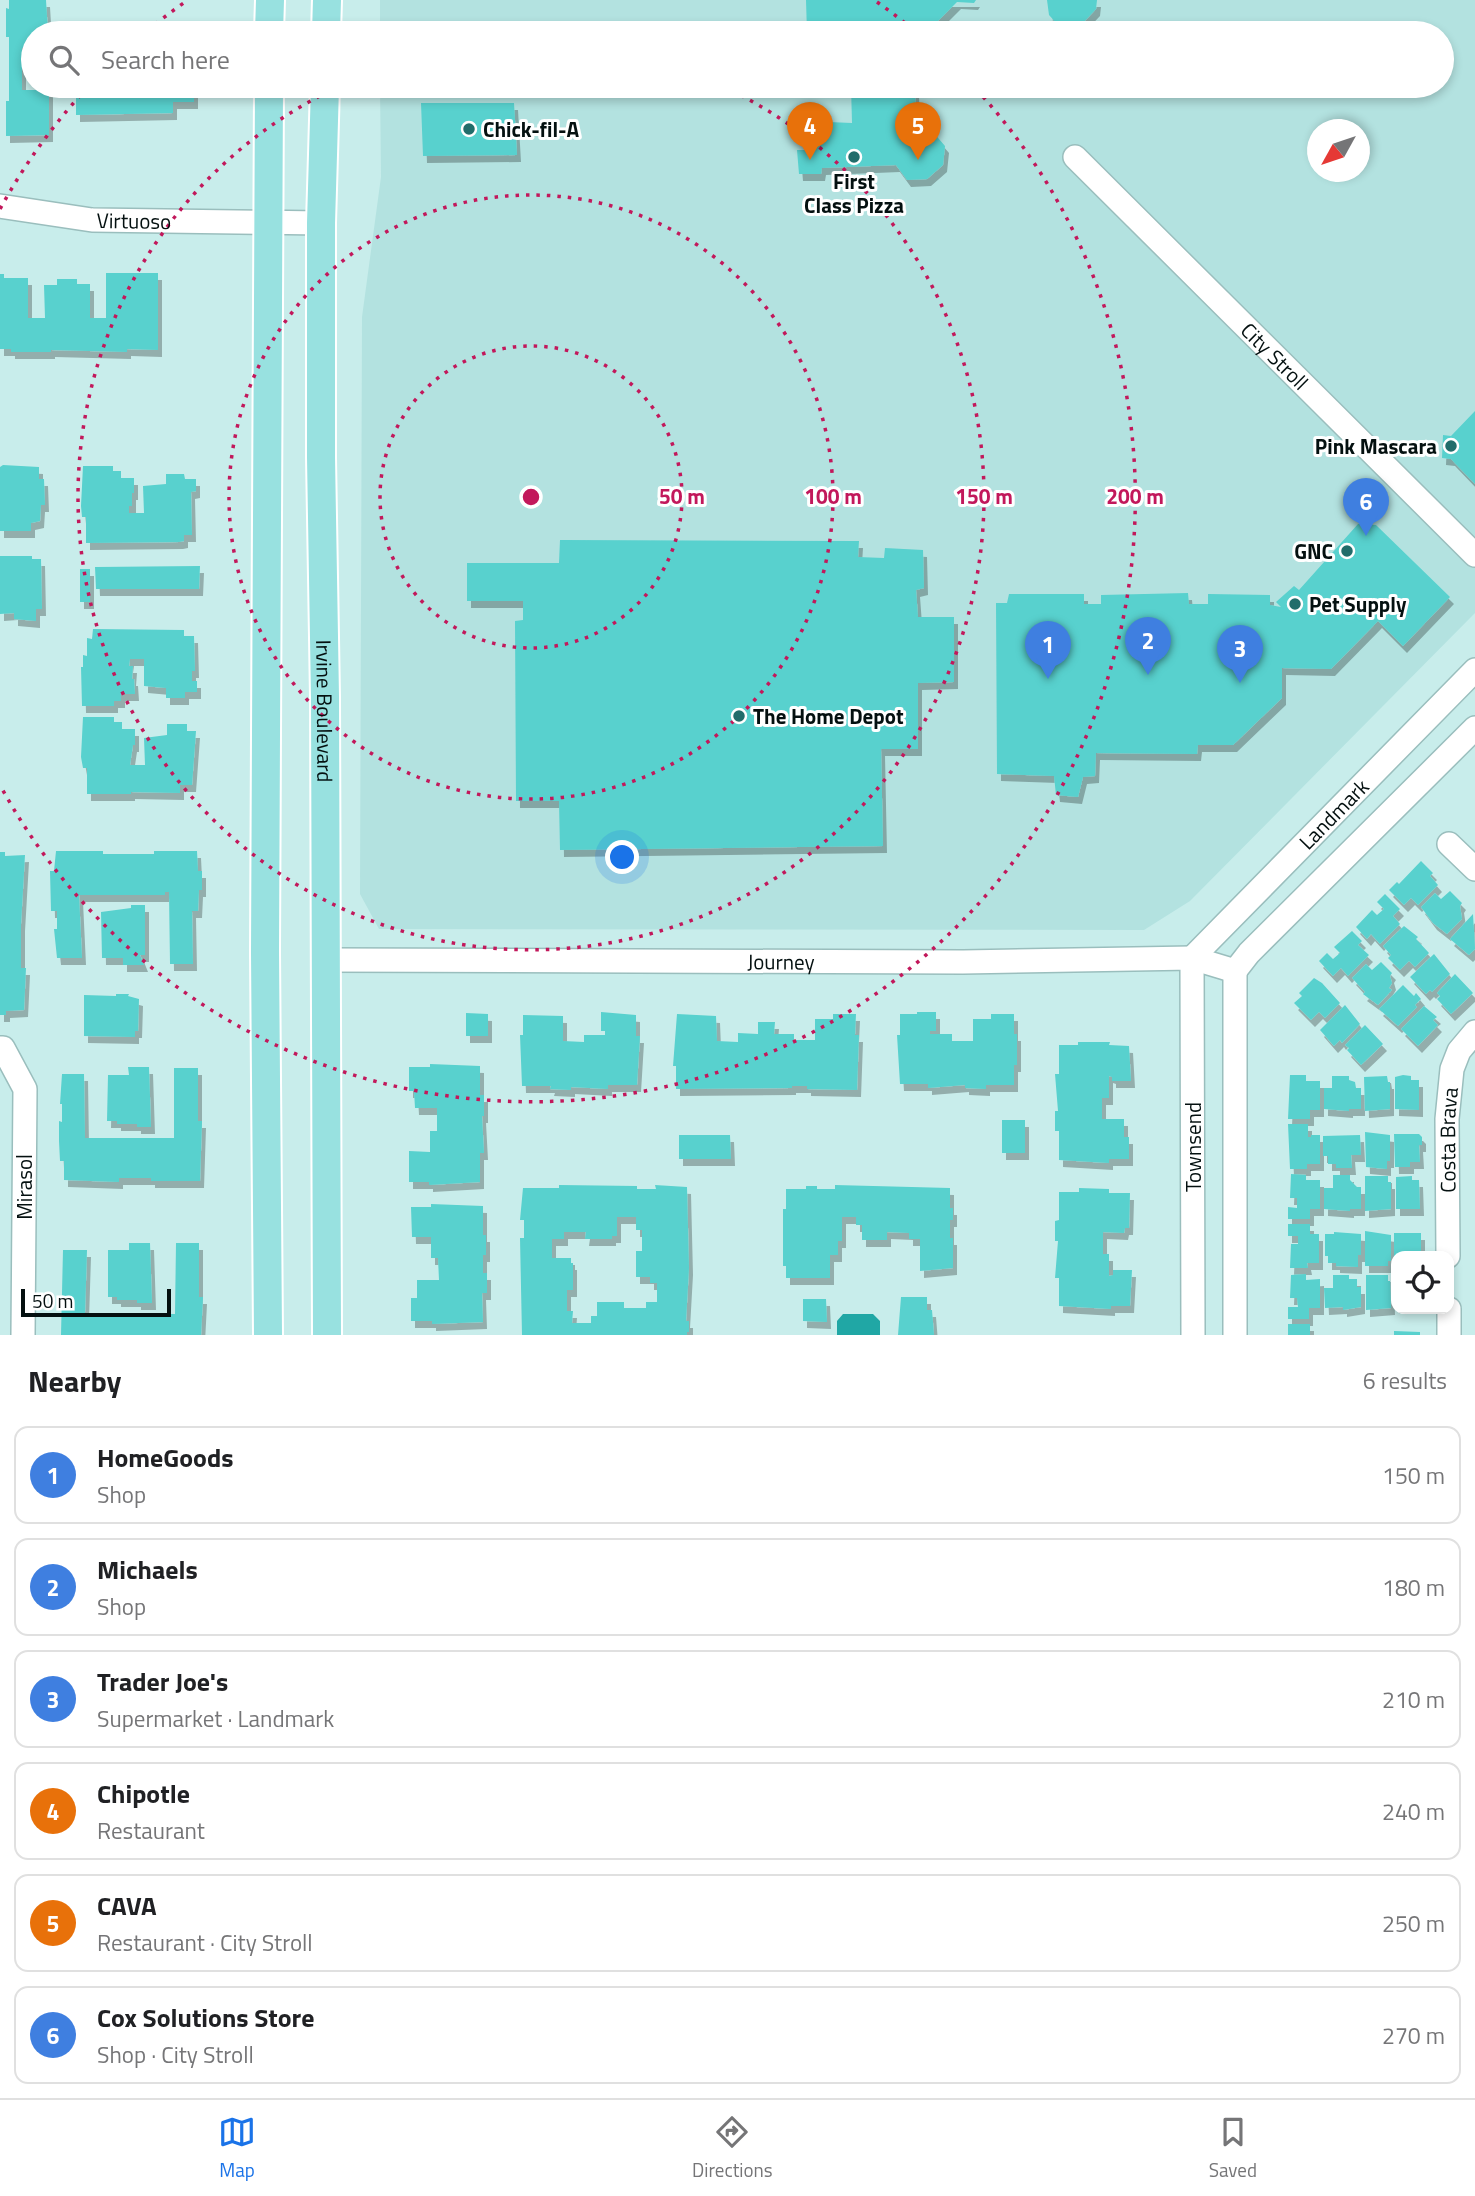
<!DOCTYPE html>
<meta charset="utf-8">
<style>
body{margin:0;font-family:"Titillium Web",sans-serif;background:#f6f6f6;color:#202124}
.controls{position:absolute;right:21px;bottom:21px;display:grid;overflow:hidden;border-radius:14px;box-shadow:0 4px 10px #0003}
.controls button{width:63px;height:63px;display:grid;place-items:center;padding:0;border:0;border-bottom:2px solid #e0e0e0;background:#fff;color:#202124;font:35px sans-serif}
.compass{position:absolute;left:1307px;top:119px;width:63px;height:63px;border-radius:50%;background:#fff;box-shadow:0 4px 10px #0003;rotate:230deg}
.scale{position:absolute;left:21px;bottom:18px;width:150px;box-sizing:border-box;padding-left:7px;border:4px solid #041010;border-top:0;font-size:19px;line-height:24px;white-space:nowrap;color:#041010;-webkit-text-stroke:5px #fff;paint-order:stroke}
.you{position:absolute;left:623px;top:858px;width:24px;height:24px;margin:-18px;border:5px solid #fff;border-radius:50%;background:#1a73e8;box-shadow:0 0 0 10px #1a73e833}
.badge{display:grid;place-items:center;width:46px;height:46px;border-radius:50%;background:#1a73e8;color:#fff;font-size:23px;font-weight:700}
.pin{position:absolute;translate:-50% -58px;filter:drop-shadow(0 2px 4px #0008)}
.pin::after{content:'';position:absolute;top:37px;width:24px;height:21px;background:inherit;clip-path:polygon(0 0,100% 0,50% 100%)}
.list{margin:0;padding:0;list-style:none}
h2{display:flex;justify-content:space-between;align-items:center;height:91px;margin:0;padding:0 28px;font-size:30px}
h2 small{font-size:23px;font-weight:400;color:#757577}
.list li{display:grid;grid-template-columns:46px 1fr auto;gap:21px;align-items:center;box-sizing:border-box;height:98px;margin:0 14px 14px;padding:0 14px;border:2px solid #e0e0e0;border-radius:14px}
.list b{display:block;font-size:26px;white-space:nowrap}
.list p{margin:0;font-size:23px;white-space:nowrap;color:#757577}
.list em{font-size:23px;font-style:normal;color:#757577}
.icon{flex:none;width:38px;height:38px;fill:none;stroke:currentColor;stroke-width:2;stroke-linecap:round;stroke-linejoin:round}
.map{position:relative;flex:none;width:1475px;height:1335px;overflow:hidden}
.search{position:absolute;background:#fff;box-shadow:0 4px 10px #0003;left:21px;right:21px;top:21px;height:77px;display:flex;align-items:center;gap:18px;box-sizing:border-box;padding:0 24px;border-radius:38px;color:#757577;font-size:26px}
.sheet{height:763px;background:#fff}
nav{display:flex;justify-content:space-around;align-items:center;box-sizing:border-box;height:98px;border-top:2px solid #e0e0e0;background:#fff;font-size:19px;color:#757577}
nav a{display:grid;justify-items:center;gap:4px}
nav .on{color:#1a73e8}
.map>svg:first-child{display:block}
.built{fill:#b3e2e0;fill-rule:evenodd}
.water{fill:#20a7a5}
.building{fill:#58d1ce;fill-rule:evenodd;filter:url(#shadow)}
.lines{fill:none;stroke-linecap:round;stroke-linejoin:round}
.minor-casing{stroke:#9abebd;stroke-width:26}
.major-casing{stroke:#fff;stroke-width:32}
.minor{stroke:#fff;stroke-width:23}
.major{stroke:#98e1e0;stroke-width:28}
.ring{fill:none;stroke:#c2185b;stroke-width:3.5;stroke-dasharray:3.5 7}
.poi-dot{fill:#216d6b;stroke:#fff;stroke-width:2.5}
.labels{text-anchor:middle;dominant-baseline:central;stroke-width:6;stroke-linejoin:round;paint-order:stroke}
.poi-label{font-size:21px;font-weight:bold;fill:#041010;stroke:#fff;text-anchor:start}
.street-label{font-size:21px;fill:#041010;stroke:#fff}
.centre{fill:#c2185b;stroke:#fff;stroke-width:3.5}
.ring-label{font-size:21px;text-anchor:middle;font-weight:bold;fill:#c2185b;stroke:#fff;stroke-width:6;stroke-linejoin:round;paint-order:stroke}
</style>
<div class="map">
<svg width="1475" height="1335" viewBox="0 0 1475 1335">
<defs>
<filter id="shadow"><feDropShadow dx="4" dy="7" stdDeviation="0" flood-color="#0004"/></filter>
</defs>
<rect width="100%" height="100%" fill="#c8edeb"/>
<!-- built -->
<path class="built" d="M380 0H1475V613L1190 901 1144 930 379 929 360 894 362 317 381 177 380 86H1442V33H380ZM1318 130H1360V172H1318Z"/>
<!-- water -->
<path class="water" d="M111 21 143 24V33H74V25Z
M843 1314H873L880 1321V1335H837V1321Z"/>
<!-- building -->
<path class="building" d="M9 0H46L48 33H33V48H22V90H49V135L6 136V101H9V37H6V8L9 9Z
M806 0H976L974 3 957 2 926 33H807Z
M1047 0H1097L1096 9 1080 26 1060 27 1049 15Z
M76 86H194V102H173V113L76 115Z
M851 86H915L916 132H933L945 146 943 165 927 179 907 180 896 165 822 168 821 174H799L797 150H805V121L852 123Z
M421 103H514L517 155 423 156Z
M106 273H158V350L127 349V352L51 350V352H11V349H0V274H4V278H28V318H45L44 285H57V279H77V284H90V318H106Z
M1475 411V484L1451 459 1442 458 1443 435 1451 436Z
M3 465 39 467V479H44L45 505H41L40 521 31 523V531H0V467Z
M83 466H113V471H121V478H134V493H132V506H129V513H144L143 486 166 484V474H184L185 479H196V491L191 492 192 535H184V541L179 542 86 543V517H82L81 506Z
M1358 524 1376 525 1450 597 1403 646 1378 621 1331 669 1282 668V698L1233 745H1198L1197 754 1096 753 1095 776 1083 777 1078 797 1056 795 1054 776 997 774 996 603H1007L1009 594H1084V604H1101V595L1188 593 1189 604H1208V594L1270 595V605L1281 607 1276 602 1294 586 1299 590Z
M560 540 859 541 858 557 884 558 885 548 923 550 924 588 916 590 918 617H954V682L918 683V749H881L883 846 560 850 559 801H516L515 621 523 620V601H467V563H559Z
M0 556H32V559H41L42 609H36V621L14 619V613L0 614Z
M200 566 199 589H96L95 567Z
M80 569H90V602H80Z
M93 629 184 630V636H194L195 671H192V681H197V692H185V698H166V688L144 686V659H130L129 666H133L132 679H134L135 694H121V701H114V706H82L81 667H83V655L87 656V638L92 639Z
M83 717H114V722H122V729H135V745H133L130 765H145L144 738 167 735V724H187V731H196L192 785H180V793L131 792V794H87V768H83L81 757Z
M56 851H103V854H154V851H197L198 871H202V890H199L198 911H192L193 964H170L169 892H165V895H79L82 958H57L54 929H57V911H51L50 871H54Z
M0 852H5V856L25 855 21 924V968H26L24 1010 6 1011V1015H0Z
M1421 861 1433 873 1430 876 1438 885 1418 905 1411 898 1404 905 1389 890 1397 882 1399 884Z
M1450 891 1462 903 1460 906 1462 919 1447 934 1433 923 1421 907 1435 893 1441 899Z
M1385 894 1400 909 1393 916 1400 924 1380 944 1371 934 1367 939 1356 927 1372 910 1377 915 1384 909 1377 902Z
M131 905H145V955H140L144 965H123V958H102L101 912 131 908Z
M1473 914 1475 949 1469 955 1450 939Z
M1404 926 1418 937 1416 939 1429 953 1415 967 1409 961 1400 970 1388 958 1391 955 1383 946Z
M1352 931 1362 941 1358 945 1369 955 1348 976 1341 968 1333 976 1319 961 1327 953 1333 959 1340 953 1334 947Z
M1434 954 1450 974 1432 992 1430 990 1426 994 1410 977Z
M1381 962 1392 973 1390 976 1392 983 1389 988 1392 990 1378 1005 1363 994 1365 992 1352 978 1366 964 1372 970Z
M1455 974 1473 993 1451 1014 1437 999 1440 996 1437 993Z
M1314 978 1322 983 1340 1003 1325 1018 1319 1012 1311 1020 1294 1003 1302 996 1299 993Z
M1403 985 1414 996 1416 993 1421 999 1415 1005 1417 1007 1398 1026 1379 1009Z
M116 994H129L128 996 139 999 138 1031H135V1037L84 1036V995L116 996Z
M1345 1005 1360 1024 1342 1043 1340 1040 1334 1046 1320 1030Z
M1424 1006 1437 1017 1433 1020 1438 1025 1418 1046 1401 1029Z
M601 1012 636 1015V1036H640L637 1085H608V1089L571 1087V1090L550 1089 551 1086H522L520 1035H523V1015L563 1016V1041L584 1042V1035H605V1031H601Z
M917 1012H936V1031H930V1034H952V1041H973V1019H991V1014H1014V1034H1017V1065H1014V1085H986V1089L965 1088V1085L928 1088V1084H900L897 1035H900V1014H917Z
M466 1013 488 1014V1036H466Z
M677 1014 716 1016 717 1041 738 1042V1033L758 1034V1022H775L774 1034H794V1040H815V1019H833V1014H856L855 1035H859L857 1090 807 1089V1086H792V1088L676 1089V1066H673Z
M1365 1025 1383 1044 1361 1065 1347 1050 1349 1048 1345 1045Z
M1078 1042H1110L1109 1045 1129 1046 1131 1081H1112V1077L1109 1076V1098H1102V1119H1124V1137H1129V1159H1109V1163L1059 1160V1131H1055V1111H1058L1055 1074H1059V1045H1078Z
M430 1064 480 1066V1095H484V1116H482L484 1153H480V1182L429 1185V1182H409V1151L430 1152V1131H437V1108H415L414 1091H409V1067H430Z
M128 1067H149L151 1127H137V1124H117V1121H107L108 1075H129Z
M174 1068H198V1121H202L200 1181H151V1178H119V1182L64 1180V1161H60L59 1141V1121L62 1122V1104H60L62 1074H84L85 1138H174Z
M1290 1075H1306V1081H1320V1110H1310V1119H1288Z
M1403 1075 1411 1076V1080H1419V1110L1395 1109V1077Z
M1332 1076H1349V1080L1355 1082 1356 1088H1361V1109H1349V1111L1324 1109V1088H1332Z
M1387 1076 1388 1082H1390V1109L1365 1111 1364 1077Z
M1002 1120H1025V1153H1002Z
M1288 1124H1308V1137H1311V1135H1320V1164H1307V1169H1290Z
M1365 1132 1390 1135V1161H1387V1169L1366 1167Z
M1394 1134H1419L1422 1137V1145H1419L1420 1162H1410V1167H1395Z
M679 1135H730L731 1159H679Z
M1360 1135 1361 1155H1351L1352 1168H1336V1164H1328V1156H1323V1136Z
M1291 1174 1306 1175V1180H1320V1209H1310V1219H1288V1207L1297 1208V1198H1290Z
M1333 1175H1350V1180L1357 1187H1361V1209H1350V1211L1324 1209V1188H1333Z
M1365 1176H1388V1182H1391V1209L1365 1211Z
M1412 1176V1180H1419L1420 1209H1396V1177Z
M559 1185 637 1186V1189H656L655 1185 687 1187 689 1268 686 1321H689V1332H687V1335H522L520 1238H524V1220H520L523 1188H559ZM617 1217H636V1230H642V1251H636V1277H650V1283H657V1302H646V1308H624V1302H597V1316H591V1323H572L573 1311H567V1290H573V1263H571V1258H552V1239H564V1232H586L585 1239H612V1236H617Z
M835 1185 950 1188V1208H953V1220H950V1238H953V1268L920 1271V1239H909V1233L887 1232V1240H862V1225H856V1217H842V1241H838V1255H830V1278H786V1266H783V1209H786V1189H806V1186H817V1189H835Z
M1079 1188 1109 1189V1193H1130L1129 1228H1125L1124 1233 1103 1232V1254H1109V1276L1113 1275V1270H1132L1130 1306H1111V1309L1059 1306V1278H1055L1058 1241H1055V1221L1059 1220V1192H1079Z
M431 1204 483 1206V1235H486V1255H483V1273H487V1293H482L483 1322 432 1324V1321H411V1298H417V1280H439L438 1258H431V1237H412L411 1207H431Z
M1288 1224H1310V1234H1319V1263H1307L1308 1268H1290L1291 1244H1298V1236H1288Z
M1365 1231 1391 1235V1261H1388V1266H1365Z
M1334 1232 1361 1234V1255H1358V1267L1336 1266V1263H1328V1256H1325V1234H1334Z
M1394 1233H1421V1255L1394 1256Z
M129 1243H150L152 1303H137V1300H117V1297H108V1250H129Z
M176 1243H199V1297H203L201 1335H61L63 1250H87L85 1313 175 1314Z
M1306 1274V1280L1320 1279V1308H1309V1319H1288V1307H1298L1297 1298H1290L1291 1275Z
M1333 1275H1349V1279H1357V1287H1361V1307L1343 1310V1307L1325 1308 1324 1288H1333Z
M1366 1275H1388V1281H1390L1391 1308 1366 1310Z
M901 1297H927V1310H932L934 1335H898Z
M803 1299H826L827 1322 803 1321Z
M1288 1324H1310V1335H1288Z
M1394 1331 1420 1332V1335H1394Z"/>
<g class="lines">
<!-- minor casing -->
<g class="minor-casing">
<g id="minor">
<path id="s1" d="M1075 157 1475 555"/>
<path id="s2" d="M0 206 92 220 321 223"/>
<path d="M1449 844 1475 869"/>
<path id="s3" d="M326 960 963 962 1192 958 1235 971"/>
<path d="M1235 971 1249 953 1475 728"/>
<path d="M0 1048H3L25 1089 23 1335"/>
<path id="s4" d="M1448 1256 1447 1119 1452 1069 1459 1051 1475 1032"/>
<path d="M1449 1309V1335"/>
<path id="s5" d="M1193 1335 1192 958 1475 670"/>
<path d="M1235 1335V971"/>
</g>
</g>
<!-- major casing -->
<g class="major-casing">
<g id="major">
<path d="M269 33 270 0"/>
<path d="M326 33 327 0"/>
<path id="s6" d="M325 86 321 223V457L325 697 327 1335"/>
<path d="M268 1335 265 952 269 86"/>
</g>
</g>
<!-- minor -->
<use href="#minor" class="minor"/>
<!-- major -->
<use href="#major" class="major"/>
</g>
<!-- distance rings -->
<g class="ring">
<circle cx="531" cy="497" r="151"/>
<circle cx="531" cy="497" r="302"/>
<path d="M722 86A453 453 0 1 1 340 86"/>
<path d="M0 209A604 604 0 0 1 86 89M147 31A604 604 0 0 1 185 2M877 2A604 604 0 0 1 915 31M976 89A604 604 0 1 1 0 785"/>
</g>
<!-- markers -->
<g class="poi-dot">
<circle cx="469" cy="129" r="7"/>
<circle cx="854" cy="157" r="7"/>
<circle cx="1451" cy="446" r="7"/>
<circle cx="1347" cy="551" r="7"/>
<circle cx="1295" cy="604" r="7"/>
<circle cx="739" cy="716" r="7"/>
</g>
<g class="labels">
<!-- poi labels -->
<g class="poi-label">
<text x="483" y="129">Chick-fil-A</text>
<text x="854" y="181" text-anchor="middle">First<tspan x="854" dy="24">Class Pizza</tspan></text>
<text x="1437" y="446" text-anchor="end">Pink Mascara</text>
<text x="1333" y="551" text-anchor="end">GNC</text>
<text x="1309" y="604">Pet Supply</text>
<text x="753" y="716">The Home Depot</text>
</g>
<!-- street labels -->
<g class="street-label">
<text stroke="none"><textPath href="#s2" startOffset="135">Virtuoso</textPath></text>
<text stroke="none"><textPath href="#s1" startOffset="282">City Stroll</textPath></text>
<text stroke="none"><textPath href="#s6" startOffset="625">Irvine Boulevard</textPath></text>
<text stroke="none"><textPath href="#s5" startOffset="579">Landmark</textPath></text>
<text stroke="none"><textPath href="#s3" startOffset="455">Journey</textPath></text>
<text stroke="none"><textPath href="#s4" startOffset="116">Costa Brava</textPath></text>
<text transform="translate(1193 1147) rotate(-90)">Townsend</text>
<text transform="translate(24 1187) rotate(-90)">Mirasol</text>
</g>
</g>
<circle cx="531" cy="497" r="10" class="centre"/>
<g class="ring-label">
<text x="682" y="504">50 m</text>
<text x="833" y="504">100 m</text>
<text x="984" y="504">150 m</text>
<text x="1135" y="504">200 m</text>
</g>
</svg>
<div class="controls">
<button><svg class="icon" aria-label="locate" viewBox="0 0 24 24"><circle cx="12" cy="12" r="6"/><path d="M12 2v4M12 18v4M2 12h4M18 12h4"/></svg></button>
</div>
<svg class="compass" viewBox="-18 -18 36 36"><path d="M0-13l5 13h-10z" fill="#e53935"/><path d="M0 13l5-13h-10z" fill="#757577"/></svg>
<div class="scale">50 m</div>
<div class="you"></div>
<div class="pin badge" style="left:1048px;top:679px;background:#3f7fe0">1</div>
<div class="pin badge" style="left:1148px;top:675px;background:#3f7fe0">2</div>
<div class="pin badge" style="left:1240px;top:683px;background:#3f7fe0">3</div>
<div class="pin badge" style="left:810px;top:160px;background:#e8710a">4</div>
<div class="pin badge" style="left:918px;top:160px;background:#e8710a">5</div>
<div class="pin badge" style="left:1366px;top:536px;background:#3f7fe0">6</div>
<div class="search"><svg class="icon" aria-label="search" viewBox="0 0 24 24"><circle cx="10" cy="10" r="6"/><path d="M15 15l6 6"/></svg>Search here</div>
</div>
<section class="sheet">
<h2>Nearby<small>6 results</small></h2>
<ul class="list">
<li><span class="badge" style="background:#3f7fe0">1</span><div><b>HomeGoods</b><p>Shop</p></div><em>150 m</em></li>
<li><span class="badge" style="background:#3f7fe0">2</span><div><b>Michaels</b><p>Shop</p></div><em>180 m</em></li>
<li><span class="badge" style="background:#3f7fe0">3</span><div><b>Trader Joe's</b><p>Supermarket · Landmark</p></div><em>210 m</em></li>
<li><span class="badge" style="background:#e8710a">4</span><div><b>Chipotle</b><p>Restaurant</p></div><em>240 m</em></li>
<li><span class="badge" style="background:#e8710a">5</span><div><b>CAVA</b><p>Restaurant · City Stroll</p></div><em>250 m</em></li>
<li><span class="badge" style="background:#3f7fe0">6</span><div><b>Cox Solutions Store</b><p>Shop · City Stroll</p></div><em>270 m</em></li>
</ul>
</section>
<nav>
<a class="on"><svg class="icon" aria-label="map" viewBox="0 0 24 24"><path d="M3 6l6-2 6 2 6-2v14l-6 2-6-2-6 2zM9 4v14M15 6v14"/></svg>Map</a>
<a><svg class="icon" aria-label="directions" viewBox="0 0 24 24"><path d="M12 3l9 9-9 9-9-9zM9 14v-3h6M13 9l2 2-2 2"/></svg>Directions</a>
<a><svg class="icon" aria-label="saved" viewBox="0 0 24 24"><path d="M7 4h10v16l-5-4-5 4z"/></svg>Saved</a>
</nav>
